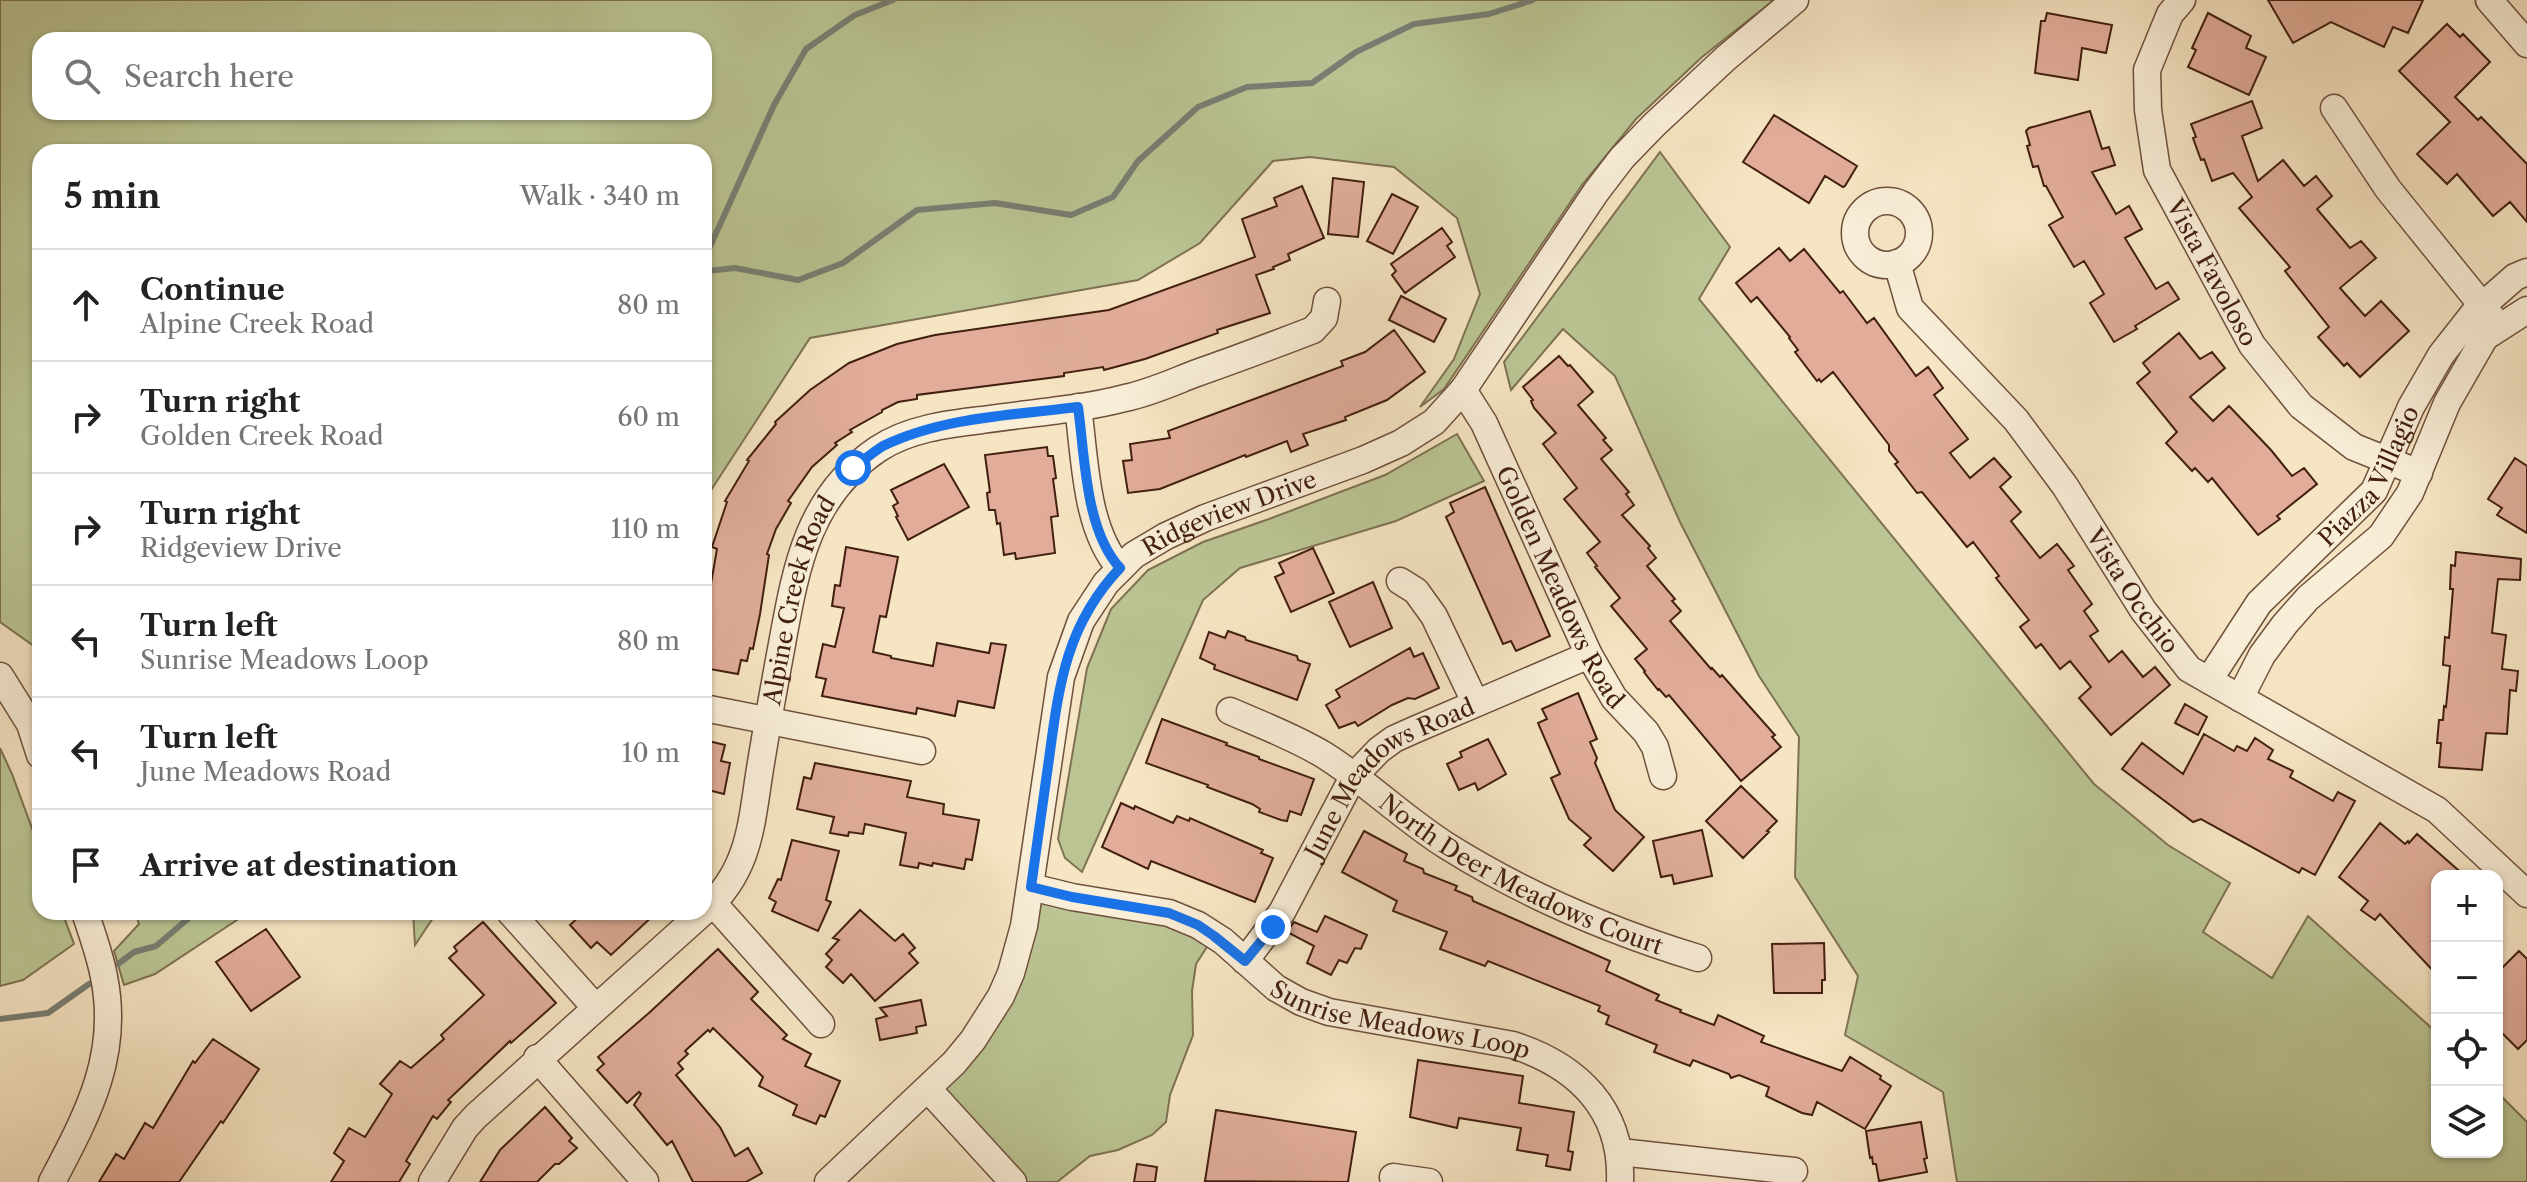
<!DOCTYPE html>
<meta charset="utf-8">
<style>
body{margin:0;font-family:"Libre Caslon Text",serif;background:#f2f2f2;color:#222}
.controls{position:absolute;right:24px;bottom:24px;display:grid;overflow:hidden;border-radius:16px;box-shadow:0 2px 6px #0004}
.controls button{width:72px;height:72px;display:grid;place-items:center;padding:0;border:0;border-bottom:2px solid #e0e0e0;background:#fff;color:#222;font:40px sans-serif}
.stop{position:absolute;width:24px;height:24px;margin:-18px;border:6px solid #1a73e8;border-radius:50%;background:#fff}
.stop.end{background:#1a73e8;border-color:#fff;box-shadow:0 2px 8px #0008}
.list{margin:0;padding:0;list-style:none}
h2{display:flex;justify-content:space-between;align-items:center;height:104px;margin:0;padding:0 32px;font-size:34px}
h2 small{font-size:26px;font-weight:400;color:#767676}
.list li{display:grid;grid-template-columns:52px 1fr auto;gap:24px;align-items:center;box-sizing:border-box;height:112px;padding:0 32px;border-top:2px solid #e0e0e0}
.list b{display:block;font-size:30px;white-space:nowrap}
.list p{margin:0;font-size:26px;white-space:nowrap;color:#767676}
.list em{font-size:26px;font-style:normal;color:#767676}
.icon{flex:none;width:44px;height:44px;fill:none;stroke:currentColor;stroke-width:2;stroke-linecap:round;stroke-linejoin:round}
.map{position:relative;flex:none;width:2527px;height:1182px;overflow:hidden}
.search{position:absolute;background:#fff;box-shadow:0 2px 6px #0004;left:32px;top:32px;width:680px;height:88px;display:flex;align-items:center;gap:20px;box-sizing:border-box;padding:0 28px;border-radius:24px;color:#767676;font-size:30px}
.panel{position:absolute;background:#fff;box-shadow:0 2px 6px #0004;left:32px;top:144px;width:680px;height:776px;border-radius:24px}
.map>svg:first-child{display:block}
.green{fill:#bbc594;stroke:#7e7252;stroke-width:2;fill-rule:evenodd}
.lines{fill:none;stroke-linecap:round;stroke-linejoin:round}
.stream{stroke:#797f74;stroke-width:6}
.building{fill:#e1ad9a;stroke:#421f10;stroke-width:2}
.minor-casing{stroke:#6f503d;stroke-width:29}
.minor{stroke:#f9eed8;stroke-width:26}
.route{stroke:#1a73e8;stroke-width:10}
.labels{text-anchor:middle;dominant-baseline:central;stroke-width:6;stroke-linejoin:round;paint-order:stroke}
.street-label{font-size:24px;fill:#421f10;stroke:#f9eed8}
</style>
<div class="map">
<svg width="2527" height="1182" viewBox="0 0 2527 1182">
<rect width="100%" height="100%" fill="#f6e5c3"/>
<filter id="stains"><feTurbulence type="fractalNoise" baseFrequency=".0025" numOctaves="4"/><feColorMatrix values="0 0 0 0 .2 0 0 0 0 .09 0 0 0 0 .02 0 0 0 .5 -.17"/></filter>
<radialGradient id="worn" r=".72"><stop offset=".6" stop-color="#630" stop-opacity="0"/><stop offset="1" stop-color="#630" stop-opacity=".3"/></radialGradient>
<!-- green -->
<path class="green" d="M0 0H1774L1702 57 1636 119 1582 185 1444 389 1420 407 1454 359 1480 294 1457 218 1394 167 1310 157 1273 161 1200 243 1138 280 810 338 704 501V152H40V653L38 649 0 622ZM40 40H704V112H40Z
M1660 152 1730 247 1699 299 2094 784 2168 845 2230 883 2203 932 2272 978 2308 916 2437 1033V1152H2497V1092L2527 1122V1182H1957L1943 1092 1845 1035 1858 976 1795 877 1799 737 1759 676 1680 522 1615 376 1563 329 1511 390 1504 362Z
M1457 434 1484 481 1396 521 1240 568 1203 600 1082 872 1065 858 1058 839 1087 668 1111 609 1148 570 1203 542 1269 519 1385 475Z
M0 748 12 774 40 850V912H62L74 944 23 980 0 986Z
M1031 887 1214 936 1196 964 1192 991 1193 1035 1170 1095 1166 1122 1152 1135 1118 1150 1090 1156 1057 1182H1015L928 1089 973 1040Z
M135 912H249L155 974 124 985 114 951 139 924Z
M413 912H437L415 945Z"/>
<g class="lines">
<!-- stream -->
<path class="stream" d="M704 260 774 105 806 49 855 15 893 0
M704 274 708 271 735 268 798 280 843 263 917 210 995 203 1071 215 1113 197 1138 161 1198 107 1247 87 1312 83 1356 52 1414 24 1489 14 1533 0
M118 964 134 952 156 946 196 912
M0 1019 48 1013 89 984"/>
</g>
<!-- building -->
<path class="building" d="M2268 0H2423L2408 33 2393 27 2384 47 2331 22 2293 43Z
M2047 13 2112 25 2106 53 2082 48 2078 80 2035 73 2041 21H2045Z
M2208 13 2251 36 2246 48 2266 57 2249 95 2188 67 2196 50 2192 48Z
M2447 24 2460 37 2463 34 2490 62 2455 97 2478 120 2481 117 2527 164V222L2510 202 2493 216 2457 174 2447 184 2417 154 2450 122 2399 71Z
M2252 101 2262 128 2242 136 2258 181 2283 160 2304 186 2316 176 2332 196 2317 209 2350 248 2361 241 2376 258 2340 288 2365 316 2381 301 2409 331 2360 377 2347 363 2344 366 2318 337 2329 327 2285 271 2290 267 2239 208 2252 197 2233 173 2212 181 2204 159 2201 160 2193 138 2196 137 2191 124Z
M2090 111 2102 149 2109 147 2115 165 2092 172 2116 214 2129 206 2142 229 2125 238 2156 289 2168 282 2179 299 2135 326 2137 329 2114 342 2090 303 2104 294 2084 261 2074 267 2049 225 2063 217 2046 186H2044L2038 166 2033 167 2027 146 2030 145 2026 131 2029 128Z
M1774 115 1857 166 1845 186 1843 187 1825 176 1809 203 1743 162Z
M1333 178 1364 182 1358 237 1328 234Z
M1302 186 1324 238 1288 254 1290 260 1273 267 1274 269 1256 275 1270 313 1217 330 1218 333 1145 359 1104 370 1103 367 1064 373V376L917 395V399L898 402 882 410V412L850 430 852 432 835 443 837 445 812 467 788 501 791 503 776 529 767 554 769 555 760 614 753 649 750 648 747 661 741 660 738 674 704 668V624L717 549 712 547 727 502 725 501 749 461 747 460 776 424 775 422 810 390 849 363 897 344 935 335 1109 310 1255 257 1242 219 1277 206 1274 198Z
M1392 194 1418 207 1393 254 1367 241Z
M1442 228 1452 242 1447 246 1455 257 1405 293 1392 275 1396 271 1391 264Z
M1779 248 1790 261 1804 249 1840 293 1843 291 1867 323 1874 318 1916 376 1928 367 1943 388 1934 395 1968 439 1950 453 1970 478 1994 458 2011 477 2000 487 2021 512 2011 521 2040 558 2057 544 2074 566 2068 570 2092 604 2084 611 2098 631 2090 636 2109 662 2122 651 2143 677 2155 667 2170 685 2111 735 2079 698 2091 687 2070 661 2060 669 2041 644 2036 648 2020 627 2029 620 1996 578 1999 576 1973 542 1967 547 1922 492 1917 493 1895 464 1898 462 1889 451V445L1833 372 1821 382 1819 379 1817 381 1795 352 1798 350 1789 338 1790 337 1757 297 1751 302 1736 283Z
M1401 296 1446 319 1434 342 1389 320Z
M1394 330 1425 372 1387 400 1345 417 1346 420 1303 434 1308 445 1291 452 1287 441 1246 457 1245 455 1160 489 1128 493 1123 461 1132 460 1130 444 1170 438 1168 431 1343 366 1341 361 1365 352Z
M2179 333 2200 359 2212 352 2225 368 2190 397 2213 421 2229 406 2271 450 2292 476 2304 468 2317 484 2277 516 2280 519 2258 535 2212 478 2208 482 2195 468 2192 471 2166 443 2177 432 2137 383 2150 372 2143 363Z
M1559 356 1568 366 1570 365 1593 392 1578 405 1606 438 1603 440 1612 450 1601 459 1629 492 1626 494 1634 505 1622 515 1650 546 1648 548 1656 558 1647 566 1675 599 1672 601 1681 611 1670 621 1711 669 1712 668 1720 677 1722 675 1750 707 1775 735 1772 737 1781 747 1741 781 1669 695 1666 697 1659 689 1658 690 1644 672 1645 671 1635 659 1647 649 1611 606 1620 598 1595 567 1597 566 1587 553 1600 542 1564 499 1577 488 1543 444 1556 433 1534 408 1531 401 1533 400 1523 387Z
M1047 447 1048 456H1053L1056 478 1053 479 1058 516 1051 517 1055 553 1016 559 1015 553 1004 555 1000 523 997 524 995 510H989L987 493 990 492 985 455Z
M2515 458 2527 466V533L2497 515 2502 508 2488 499Z
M944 464 969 507 908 540 896 517 898 516 893 506 898 503 891 490Z
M1485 487 1550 636 1516 651 1511 641 1503 644 1446 517 1454 512 1450 503Z
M846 547 898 557 886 617 880 616 873 652 891 656V658L933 666 937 643 989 653 991 643 1006 645 994 708 958 701 955 716 917 708 916 714 822 696 826 679 816 677 823 644 835 647 844 608 832 606 835 585 840 586Z
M1313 548 1334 593 1291 612 1275 577 1284 573 1279 563Z
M2456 552 2521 559 2520 580 2498 579 2492 633 2506 635 2502 669 2518 671 2516 691 2510 690 2507 734 2486 733 2482 770 2439 767 2441 743H2437L2439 720H2443L2444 706 2446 707 2450 666 2443 665 2445 637 2449 638 2453 589H2450L2451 565 2455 566Z
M1373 582 1392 628 1350 647 1329 602Z
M1228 631 1245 637 1246 640 1297 656 1298 660 1310 664 1297 700 1214 669 1215 665 1200 658 1209 632 1225 638Z
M1410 648 1414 657 1423 653 1439 688 1415 699 1408 698 1392 705 1358 726 1355 722 1339 728 1326 705 1340 697 1336 690Z
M1578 693 1597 739 1590 742 1597 758 1595 763 1615 810 1644 837 1613 871 1584 845 1591 838 1569 819 1551 778 1560 774 1538 723 1547 719 1542 709Z
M2185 704 2207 717 2198 735 2175 723Z
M1162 719 1227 743 1226 745 1259 757V759L1314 779 1301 815 1290 811 1287 821 1281 820 1259 812 1260 809 1252 804 1207 787 1208 785 1146 763Z
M2204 734 2234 751 2237 746 2247 751 2255 738 2273 750 2268 759 2293 771 2290 777 2333 801 2338 792 2355 801 2315 875 2302 868 2299 873 2201 819 2193 822 2122 769 2142 743 2183 774Z
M1488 739 1506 774 1478 790 1475 783 1459 790 1447 764 1462 757 1460 752Z
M704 740 725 745 721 761 730 763 724 794 704 789Z
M815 763 911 781 907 797 944 804 943 814 979 820 972 860 966 859 964 869 933 863 932 866 919 863 918 868 900 865 906 833 865 824 863 834 849 832 848 836 830 833 834 817 797 809 804 777 811 779Z
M1741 786 1777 821 1767 831 1769 832 1743 858 1706 821Z
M1121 803 1134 809 1135 806 1173 823 1177 816 1189 821 1190 818 1263 850 1261 853 1273 858 1255 902 1151 861 1148 869 1102 847Z
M2380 823 2405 844 2408 841 2409 843 2417 834 2465 876H2437V975L2380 914 2375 920 2361 910 2368 901 2339 877Z
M1702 830 1712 876 1674 884 1672 875 1661 877 1653 841Z
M1364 831 1407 854 1404 861 1423 869 1424 873 1457 886 1455 890 1472 897 1473 901 1610 961 1606 971 1659 995 1656 1000 1681 1010 1680 1012 1714 1025 1718 1015 1764 1036 1761 1042 1842 1071 1850 1057 1881 1076 1880 1079 1891 1086 1865 1129 1817 1102 1812 1115 1802 1113 1766 1096 1769 1087 1739 1075 1731 1078 1729 1074 1693 1060 1690 1066 1654 1052 1657 1045 1606 1024 1609 1016 1598 1011 1600 1006 1488 961 1485 966 1440 949 1447 932 1393 911 1397 901 1342 872Z
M792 840 839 851 826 900 831 902 818 931 772 911 776 902 769 898 778 879 781 880Z
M860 910 895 941 903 934 915 948 909 953 918 963 875 1001 851 974 843 983 826 967 832 960 826 954 839 940 833 938Z
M584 912H657L611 955 597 942 591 948 570 925Z
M1325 916 1367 935 1361 949 1355 948 1347 963 1339 960 1331 975 1307 963 1314 946 1287 932 1294 922 1317 932Z
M483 922 556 1003 511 1043 510 1041 448 1100 451 1102 437 1119 433 1116 406 1161 410 1164 399 1182H331L344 1161 334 1153 349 1128 365 1137 392 1094 380 1084 400 1061 411 1068 444 1039 441 1035 484 995 449 958 457 951 454 947Z
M266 929 300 977 251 1011 216 962Z
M1824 943 1825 980H1822V993H1774L1772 944Z
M718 949 758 992 751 999 787 1035 783 1039 811 1054 805 1066 840 1081 825 1117 820 1115 816 1124 793 1115 797 1105 759 1086 763 1077 713 1028 710 1032 708 1030 685 1051 688 1054 678 1063 683 1069 676 1075 720 1127 735 1156 748 1148 762 1173 746 1182H693L672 1141 667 1145 634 1105 641 1094 639 1092 627 1103 597 1070 604 1064 598 1057 650 1012Z
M2519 951 2527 959V1040L2518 1049 2497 1028V973Z
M921 1000 926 1025 916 1027 917 1033 880 1040 876 1019 887 1016 880 1008Z
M213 1039 259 1069 223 1123 221 1121 179 1182H99L116 1154 124 1159 145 1123 153 1128 193 1061 195 1063Z
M1418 1060 1523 1076 1519 1103 1574 1112 1568 1151 1573 1152 1570 1170 1546 1166 1548 1155 1517 1150 1521 1128 1459 1118 1457 1128 1410 1117Z
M545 1107 572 1138 569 1141 577 1148 559 1164H555L537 1182H480L500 1150Z
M1216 1110 1356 1132 1348 1182 1205 1181Z
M1921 1122 1927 1158 1924 1159 1927 1172 1879 1181 1876 1164H1873L1872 1157 1870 1158 1866 1131Z
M1137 1164 1157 1167 1155 1182H1134Z"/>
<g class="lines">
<!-- minor casing -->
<g class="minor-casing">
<g id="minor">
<path id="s1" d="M2182 0 2170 14 2147 70 2148 110 2157 170 2252 345 2301 406 2354 447 2419 473"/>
<path d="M2489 0 2527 44"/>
<path d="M2334 108 2388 189 2493 319"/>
<circle cx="1887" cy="233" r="32"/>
<path id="s2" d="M1897 263 1910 308 2016 420 2065 486 2143 610 2189 669 2437 810 2527 894"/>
<path id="s3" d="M1463 390 1484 423 1589 655 1614 698 1646 732 1655 747 1663 776"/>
<path d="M1078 407C1085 457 1085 529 1120 568"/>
<path d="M1400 581 1416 591 1434 616 1475 702"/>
<path d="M0 676 30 724 40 755"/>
<path id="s4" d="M2209 680 2259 603 2374 491 2411 407 2441 355 2474 313 2515 277 2527 272"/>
<path d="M2240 698 2262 655 2285 624 2308 598 2381 536 2410 493 2447 403 2485 337 2527 310"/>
<path d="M704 708 922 751"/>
<path id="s5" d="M1230 711C1262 725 1294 737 1324 755 1367 782 1404 819 1447 846 1525 895 1610 931 1698 958"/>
<path id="s6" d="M1031 887 1072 897 1169 913 1198 925 1223 941 1276 988 1301 1002 1329 1012 1513 1045C1578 1066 1623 1110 1620 1182"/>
<path d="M713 903 821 1024"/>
<path id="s7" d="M704 911C748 873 751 828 759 775 766 731 774 687 782 644 796 567 808 496 878 449 908 429 947 424 982 420 1029 413 1079 410 1125 398 1149 393 1171 383 1194 374 1234 360 1274 345 1313 330L1324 318 1327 301"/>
<path d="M510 912 595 1007"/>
<path id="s8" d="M1245 961 1282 912 1353 777 1379 750 1394 739 1414 730 1589 655"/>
<path d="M537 1058 645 1181"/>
<path d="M928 1089 1013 1182"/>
<path d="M1620 1152 1794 1171"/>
<path d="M1393 1177 1429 1182"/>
<path d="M52 1182C87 1115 120 1056 104 977 100 955 92 934 85 912"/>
<path d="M432 1182 465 1128 476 1116 703 912"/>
<path id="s9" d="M828 1182 954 1063 973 1040 1001 996 1011 973 1024 926 1061 677 1081 621 1106 583 1134 555 1166 536 1205 518 1363 460 1401 443 1434 422 1463 390 1596 192 1622 158 1655 124 1726 58 1795 0"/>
</g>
</g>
<!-- minor -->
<use href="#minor" class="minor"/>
</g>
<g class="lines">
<!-- route -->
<path class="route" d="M853 468C863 461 873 452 883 446 943 417 1014 415 1078 407 1085 456 1085 530 1120 568 1066 625 1059 685 1049 759 1043 802 1037 844 1031 887L1072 897 1169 913 1198 925 1214 936 1245 961 1273 927"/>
</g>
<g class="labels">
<!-- street labels -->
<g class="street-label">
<text stroke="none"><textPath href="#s1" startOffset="296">Vista Favoloso</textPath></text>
<text stroke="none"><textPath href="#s4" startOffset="262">Piazza Villagio</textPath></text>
<text stroke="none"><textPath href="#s9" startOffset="830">Ridgeview Drive</textPath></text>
<text stroke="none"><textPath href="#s3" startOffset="220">Golden Meadows Road</textPath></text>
<text stroke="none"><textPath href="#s2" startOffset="408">Vista Occhio</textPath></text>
<text stroke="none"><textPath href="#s7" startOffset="330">Alpine Creek Road</textPath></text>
<text stroke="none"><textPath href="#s8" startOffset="240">June Meadows Road</textPath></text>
<text stroke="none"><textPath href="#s5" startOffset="336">North Deer Meadows Court</textPath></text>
<text stroke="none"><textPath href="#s6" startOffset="402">Sunrise Meadows Loop</textPath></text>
</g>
</g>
<rect width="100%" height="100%" filter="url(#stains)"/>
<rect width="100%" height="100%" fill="url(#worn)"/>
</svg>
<div class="controls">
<button>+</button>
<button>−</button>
<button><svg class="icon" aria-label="locate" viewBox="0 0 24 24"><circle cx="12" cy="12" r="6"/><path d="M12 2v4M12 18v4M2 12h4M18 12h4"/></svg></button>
<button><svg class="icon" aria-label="layers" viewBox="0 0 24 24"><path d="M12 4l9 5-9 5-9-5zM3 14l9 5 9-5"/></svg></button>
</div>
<div class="stop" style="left:853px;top:468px"></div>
<div class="stop end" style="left:1273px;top:927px"></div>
<div class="search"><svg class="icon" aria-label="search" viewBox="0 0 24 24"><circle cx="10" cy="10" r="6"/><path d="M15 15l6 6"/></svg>Search here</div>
<section class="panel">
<h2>5 min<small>Walk · 340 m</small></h2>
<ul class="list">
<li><svg class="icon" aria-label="ahead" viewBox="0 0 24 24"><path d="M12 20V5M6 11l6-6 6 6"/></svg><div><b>Continue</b><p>Alpine Creek Road</p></div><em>80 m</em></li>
<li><svg class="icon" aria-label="right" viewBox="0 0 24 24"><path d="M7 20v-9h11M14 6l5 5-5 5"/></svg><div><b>Turn right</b><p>Golden Creek Road</p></div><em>60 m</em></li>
<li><svg class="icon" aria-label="right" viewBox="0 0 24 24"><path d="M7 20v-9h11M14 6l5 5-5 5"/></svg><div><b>Turn right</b><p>Ridgeview Drive</p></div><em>110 m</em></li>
<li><svg class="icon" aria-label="left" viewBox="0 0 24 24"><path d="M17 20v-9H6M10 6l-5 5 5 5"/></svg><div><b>Turn left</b><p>Sunrise Meadows Loop</p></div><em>80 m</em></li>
<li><svg class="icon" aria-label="left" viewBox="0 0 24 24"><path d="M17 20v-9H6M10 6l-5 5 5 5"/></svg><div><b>Turn left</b><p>June Meadows Road</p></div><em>10 m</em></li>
<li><svg class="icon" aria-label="arrive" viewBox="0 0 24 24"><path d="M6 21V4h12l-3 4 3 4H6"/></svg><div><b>Arrive at destination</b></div></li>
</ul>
</section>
</div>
